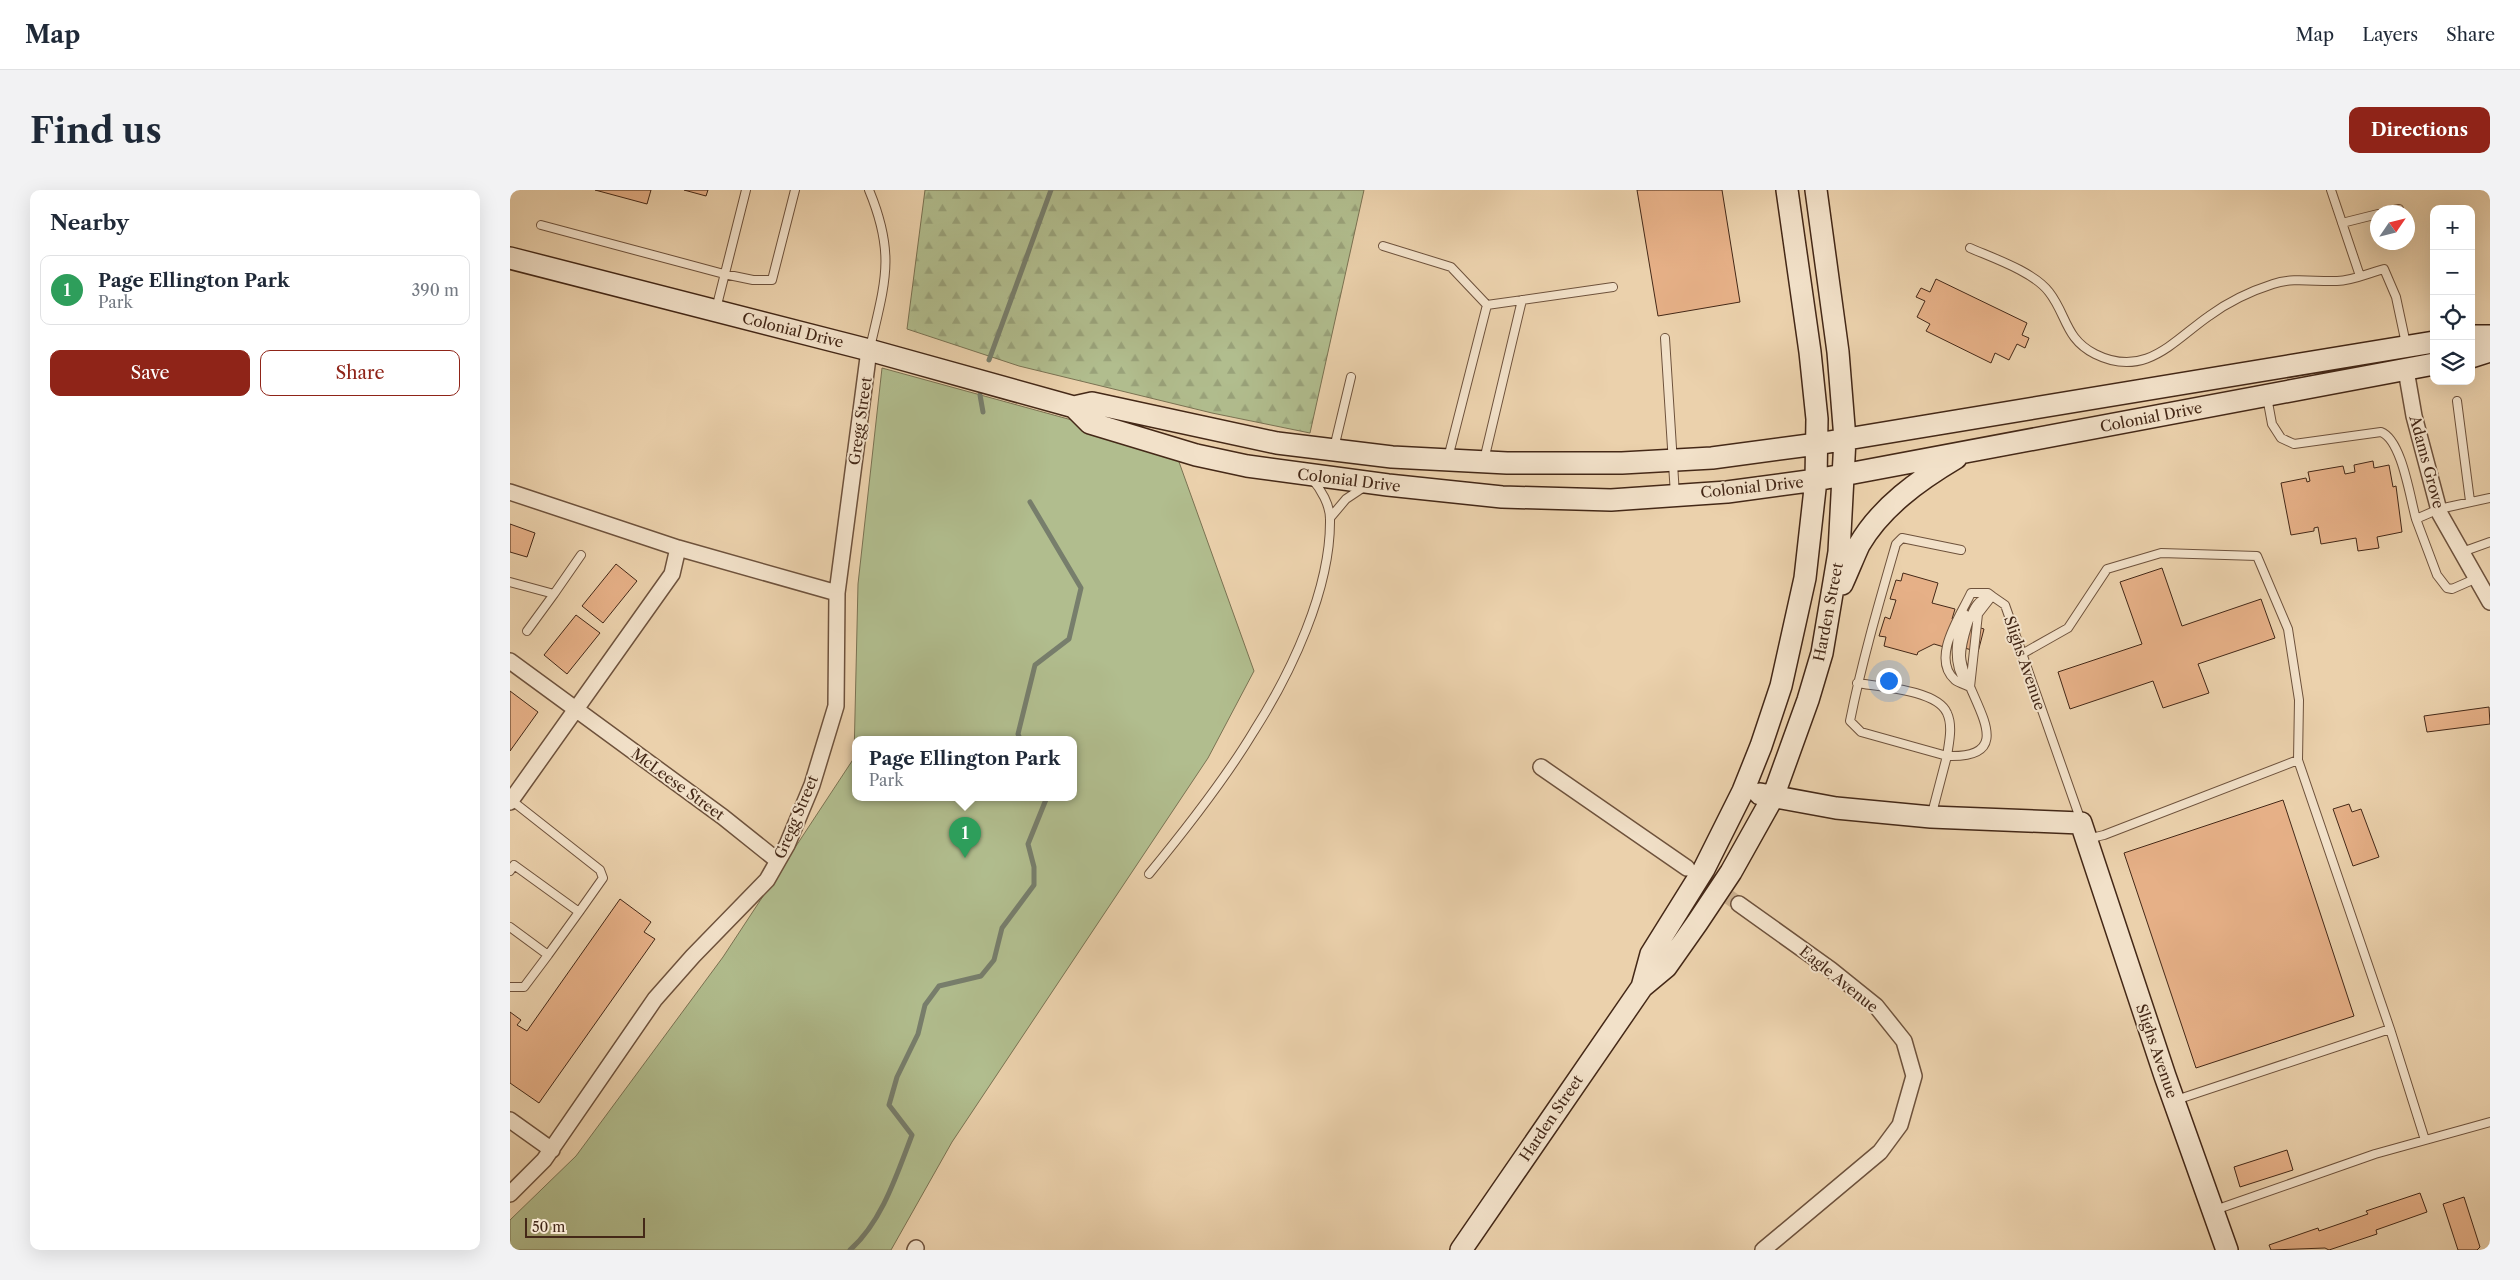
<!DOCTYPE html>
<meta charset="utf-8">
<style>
body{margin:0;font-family:"Libre Caslon Text",serif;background:#f2f2f3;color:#1f2937}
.controls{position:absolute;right:15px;top:15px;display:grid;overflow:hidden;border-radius:10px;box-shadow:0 5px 20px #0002}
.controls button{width:45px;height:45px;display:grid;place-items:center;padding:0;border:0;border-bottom:1px solid #e0e1e3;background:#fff;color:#1f2937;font:25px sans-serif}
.compass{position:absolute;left:1860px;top:15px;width:45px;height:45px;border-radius:50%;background:#fff;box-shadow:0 5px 20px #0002;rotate:55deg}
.scale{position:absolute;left:15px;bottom:12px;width:120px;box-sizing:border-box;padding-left:5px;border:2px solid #442817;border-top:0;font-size:14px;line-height:18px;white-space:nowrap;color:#442817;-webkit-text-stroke:4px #f2e1c9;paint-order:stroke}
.you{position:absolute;left:1378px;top:490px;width:18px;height:18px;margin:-12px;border:4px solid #fff;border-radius:50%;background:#1a73e8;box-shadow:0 0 0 8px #1a73e833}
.badge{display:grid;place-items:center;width:32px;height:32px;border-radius:50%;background:#8f2418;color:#fff;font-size:16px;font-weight:700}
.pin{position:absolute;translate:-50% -41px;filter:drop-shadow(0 1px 2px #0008)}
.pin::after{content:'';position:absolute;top:26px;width:18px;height:15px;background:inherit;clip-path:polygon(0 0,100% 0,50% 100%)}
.popup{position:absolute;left:342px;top:546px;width:225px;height:65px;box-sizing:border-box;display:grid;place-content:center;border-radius:10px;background:#fff;filter:drop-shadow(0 1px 4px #0005);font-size:16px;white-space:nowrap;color:#747a83}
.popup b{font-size:19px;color:#1f2937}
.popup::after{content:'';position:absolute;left:50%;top:100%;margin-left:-10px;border:10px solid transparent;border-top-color:#fff}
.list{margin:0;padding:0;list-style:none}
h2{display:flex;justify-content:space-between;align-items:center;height:65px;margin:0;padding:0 20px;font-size:21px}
h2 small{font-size:16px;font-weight:400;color:#747a83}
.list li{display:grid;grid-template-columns:32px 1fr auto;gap:15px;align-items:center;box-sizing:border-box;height:70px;margin:0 10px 10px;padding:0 10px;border:1px solid #e0e1e3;border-radius:10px}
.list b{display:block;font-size:19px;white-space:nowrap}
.list p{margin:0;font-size:16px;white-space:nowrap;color:#747a83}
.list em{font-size:16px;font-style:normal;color:#747a83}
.actions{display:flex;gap:10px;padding:15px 20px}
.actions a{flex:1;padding:11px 0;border:1px solid #8f2418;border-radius:10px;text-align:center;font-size:18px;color:#8f2418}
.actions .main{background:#8f2418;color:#fff}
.icon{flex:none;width:28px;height:28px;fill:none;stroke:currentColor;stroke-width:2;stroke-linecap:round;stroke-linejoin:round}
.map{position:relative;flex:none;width:1980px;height:1060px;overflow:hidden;border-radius:10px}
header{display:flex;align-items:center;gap:30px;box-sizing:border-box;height:70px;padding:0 25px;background:#fff;border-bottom:1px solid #e0e1e3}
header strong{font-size:24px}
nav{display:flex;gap:28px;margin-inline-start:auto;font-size:18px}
.intro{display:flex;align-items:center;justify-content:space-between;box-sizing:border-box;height:120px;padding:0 30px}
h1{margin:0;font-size:35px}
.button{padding:12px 22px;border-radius:10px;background:#8f2418;color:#fff;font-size:18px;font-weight:700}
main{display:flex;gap:30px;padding:0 30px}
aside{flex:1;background:#fff;border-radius:10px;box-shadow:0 5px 20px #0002}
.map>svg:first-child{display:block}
.green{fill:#b1bd8e;stroke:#7a7252;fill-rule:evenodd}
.forest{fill:url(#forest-firs);stroke:#7a7252}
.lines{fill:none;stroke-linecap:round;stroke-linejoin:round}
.stream{stroke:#777e6c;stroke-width:5}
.building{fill:#e6b087;stroke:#442817}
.street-tunnel{stroke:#caaf8e;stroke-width:15;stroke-dasharray:15 8;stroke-linecap:butt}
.lane-casing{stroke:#6e523c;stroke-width:10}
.street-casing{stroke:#6e523c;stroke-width:18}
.secondary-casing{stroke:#442817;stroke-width:24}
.lane{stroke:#f2e1c9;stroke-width:8}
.street{stroke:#f2e1c9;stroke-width:15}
.secondary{stroke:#f2e1c9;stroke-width:21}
.labels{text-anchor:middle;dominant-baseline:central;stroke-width:4;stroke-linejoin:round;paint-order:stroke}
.street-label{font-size:15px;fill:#442817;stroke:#f2e1c9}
</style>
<header>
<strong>Map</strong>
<nav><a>Map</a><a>Layers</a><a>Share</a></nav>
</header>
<div class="intro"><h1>Find us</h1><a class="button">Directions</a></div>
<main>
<aside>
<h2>Nearby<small></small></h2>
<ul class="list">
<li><span class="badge" style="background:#2e9e5b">1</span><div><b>Page Ellington Park</b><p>Park</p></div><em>390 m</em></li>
</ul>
<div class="actions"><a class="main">Save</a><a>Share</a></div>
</aside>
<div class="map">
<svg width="1980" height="1060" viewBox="0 0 1980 1060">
<defs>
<pattern id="forest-firs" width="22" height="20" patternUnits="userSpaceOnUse" patternTransform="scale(1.25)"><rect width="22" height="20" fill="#b1bd8e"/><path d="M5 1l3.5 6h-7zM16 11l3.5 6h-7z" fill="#99a27a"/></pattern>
</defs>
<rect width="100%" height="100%" fill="#ebd1ac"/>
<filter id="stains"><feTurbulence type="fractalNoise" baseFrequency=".004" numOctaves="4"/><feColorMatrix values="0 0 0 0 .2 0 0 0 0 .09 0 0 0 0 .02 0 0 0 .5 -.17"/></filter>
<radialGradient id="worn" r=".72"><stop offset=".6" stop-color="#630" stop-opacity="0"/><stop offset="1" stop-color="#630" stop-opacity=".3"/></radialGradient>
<!-- green -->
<path class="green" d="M372 178 664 258 744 481 698 568 442 952 381 1060H0V1030L66 966 213 767 344 568 348 394ZM346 549H564V607H346Z"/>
<!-- forest -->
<path class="forest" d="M415 0H854L800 243 702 223 509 176 397 139Z"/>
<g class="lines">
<!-- stream -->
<path class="stream" d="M479 170 541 0
M470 205 473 222
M510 549 508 544 525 475 559 449 571 398 520 312
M340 1060C372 1032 387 984 402 945L379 915 387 887 408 844 415 815 429 796 471 786 484 770 492 738 524 695V677L518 654 537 607"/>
</g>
<!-- building -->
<path class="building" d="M85 0H141L137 14Z
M174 0H198L196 6Z
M1127 0H1212L1230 112 1148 126Z
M1426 89 1517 133 1512 145 1519 148 1515 158 1507 154 1499 170 1485 163 1481 173 1416 141 1420 134 1407 127 1415 111 1406 107 1411 98 1420 102Z
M1863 271 1864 278 1879 275 1883 297 1886 296 1892 342 1867 347 1869 358 1848 361 1846 348 1811 354 1808 337 1804 338V341L1781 345 1771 293 1796 288 1797 292 1800 291 1798 282 1833 276 1835 284 1845 282 1844 275Z
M0 334 25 343 17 367 0 362Z
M106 374 127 391 93 433 72 416Z
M1652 378 1672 436 1751 409 1765 448 1688 474 1699 503 1653 518 1643 491 1560 519 1548 482 1632 454 1610 392Z
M1393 383 1428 393 1422 413 1445 419 1442 429 1474 439 1468 462 1435 452 1434 457 1424 454 1408 462 1407 465 1374 456 1376 447 1369 446 1375 427 1380 429 1386 410 1380 409 1386 390 1391 391Z
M66 425 90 443 57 484 34 465Z
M0 501 28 522 0 561Z
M1979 517 1980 534 1917 542 1914 526Z
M1773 610 1844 826 1686 878 1614 663Z
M1839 614 1842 622 1851 619 1869 667 1843 676 1823 619Z
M110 709 141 732 134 742 145 749 29 913 0 893V822L11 830 7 835 17 841Z
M1777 960 1783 980 1730 997 1724 977Z
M1910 1003 1917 1022 1866 1040 1867 1044 1819 1060 1815 1058 1761 1060 1759 1055 1808 1038 1809 1041 1858 1024 1856 1021Z
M1954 1007 1970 1057 1967 1060H1948L1933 1014Z"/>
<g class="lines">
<!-- street-tunnel -->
<path class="street-tunnel" d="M1181 681 1229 714"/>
<!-- lane casing -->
<g class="lane-casing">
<path id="lane" d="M359 0C386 65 375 92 360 158
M1821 0 1850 86
M1875 22 1889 19
M1832 33 1868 24
M31 35 214 84 243 90H262L285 0
M873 56 941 77 977 115
M1460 58C1483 68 1524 82 1539 102 1557 125 1555 149 1585 164 1635 189 1663 151 1699 126 1718 112 1741 101 1763 94 1784 87 1805 92 1827 91 1842 91 1859 83 1874 79L1886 107 1896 154
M977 115 1103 97
M206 119 236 0
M1155 148 1165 305
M1757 207 1762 234 1771 248 1784 254 1871 242C1892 250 1900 308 1906 329
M1947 211 1960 311
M824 258 841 187
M938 268 977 115
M974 270 1012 110
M820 328 836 309 854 297
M1952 362 1980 352
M1967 388 1942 399 1937 398 1927 385 1906 329 1929 319 1980 308
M0 392 44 404 71 365
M1461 403H1478L1482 406 1468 424 1460 497C1456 495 1449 493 1445 490 1420 468 1451 425 1461 403Z
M1455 424C1446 443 1442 474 1455 491
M17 441 44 404
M1512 464 1558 438 1597 379 1651 363 1747 366 1778 439 1789 510 1788 570
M1347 493C1371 497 1427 500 1437 523 1443 536 1439 552 1437 566L1351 542 1340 531C1352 471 1369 413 1386 354L1392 348 1451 360
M1 610 90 680 93 688 69 722
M1421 627 1437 566C1516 569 1453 505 1451 466 1451 455 1455 443 1458 433 1464 418 1466 410 1482 406L1495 415 1571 631
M1577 649 1594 645 1788 570 1880 839 1666 910
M0 681 4 675 69 722 38 765 0 737
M639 684C676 639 714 591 744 541 781 483 821 399 820 329 820 315 811 299 802 289
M0 797H14L38 765
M1880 839 1915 950
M1705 1020 1865 964 1980 932"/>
</g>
<!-- street casing -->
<g class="street-casing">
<path id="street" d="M1896 180 1904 226 1930 324 1980 412
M0 302 168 358 327 403
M0 471 213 627 268 671
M1031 577 1177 678
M0 612 162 384 168 358
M1229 714 1320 779 1366 816 1394 851 1404 886 1390 935 1370 962 1253 1060
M0 930 42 960
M0 1004 34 970 145 809 183 766 257 690 277 655 302 595 326 516 327 403 359 160
M405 1060 406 1058"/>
</g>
<!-- secondary casing -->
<g class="secondary-casing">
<path id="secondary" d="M0 68 359 160 564 217 582 213 767 253 882 267 997 273H1112L1202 268 1307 254 1924 152
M1961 146H1980
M1961 167 1980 161
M564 217 580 233 686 265 737 276 878 295 992 307 1101 310 1217 302 1306 290 1924 174
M1332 394C1338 381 1343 368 1349 355 1371 317 1409 290 1446 268
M1250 604 1326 618 1421 627 1571 633 1655 886 1717 1060
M1132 797 1141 764 1194 679 1233 601 1251 556 1271 496 1295 388 1306 290 1307 229 1300 162 1277 0
M951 1060 1132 797 1156 777 1187 733 1221 682 1263 607 1298 510 1312 463 1329 362 1335 249 1328 162 1306 0"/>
</g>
<!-- lane -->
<use href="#lane" class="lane"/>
<!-- street -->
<use href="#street" class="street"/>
<!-- secondary -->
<use href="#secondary" class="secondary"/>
</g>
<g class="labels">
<!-- street labels -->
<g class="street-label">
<text transform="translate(283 140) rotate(14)">Colonial Drive</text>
<text transform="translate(1641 227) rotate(-11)">Colonial Drive</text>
<text transform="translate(350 231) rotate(-82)">Gregg Street</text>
<text transform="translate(1917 272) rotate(75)">Adams Grove</text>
<text transform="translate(839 290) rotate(7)">Colonial Drive</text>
<text transform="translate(1242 297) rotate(-6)">Colonial Drive</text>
<text transform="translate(1318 422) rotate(-79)">Harden Street</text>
<text transform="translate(1515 473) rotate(71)">Slighs Avenue</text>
<text transform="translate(168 594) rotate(36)">McLeese Street</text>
<text transform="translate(286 627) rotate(-67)">Gregg Street</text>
<text transform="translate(1329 789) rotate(39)">Eagle Avenue</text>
<text transform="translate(1647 861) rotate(71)">Slighs Avenue</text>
<text transform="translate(1041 928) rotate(-56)">Harden Street</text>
</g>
</g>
<rect width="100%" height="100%" filter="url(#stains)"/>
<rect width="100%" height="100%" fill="url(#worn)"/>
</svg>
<div class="controls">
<button>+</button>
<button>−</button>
<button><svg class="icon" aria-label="locate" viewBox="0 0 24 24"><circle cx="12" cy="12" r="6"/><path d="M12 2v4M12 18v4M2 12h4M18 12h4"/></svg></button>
<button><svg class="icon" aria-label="layers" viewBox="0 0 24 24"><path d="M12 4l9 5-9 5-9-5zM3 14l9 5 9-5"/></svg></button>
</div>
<svg class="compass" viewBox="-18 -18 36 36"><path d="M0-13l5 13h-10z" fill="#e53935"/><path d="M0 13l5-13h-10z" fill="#747a83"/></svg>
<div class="scale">50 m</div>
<div class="you"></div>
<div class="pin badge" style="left:455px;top:668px;background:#2e9e5b">1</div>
<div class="popup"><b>Page Ellington Park</b>Park</div>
</div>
</main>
